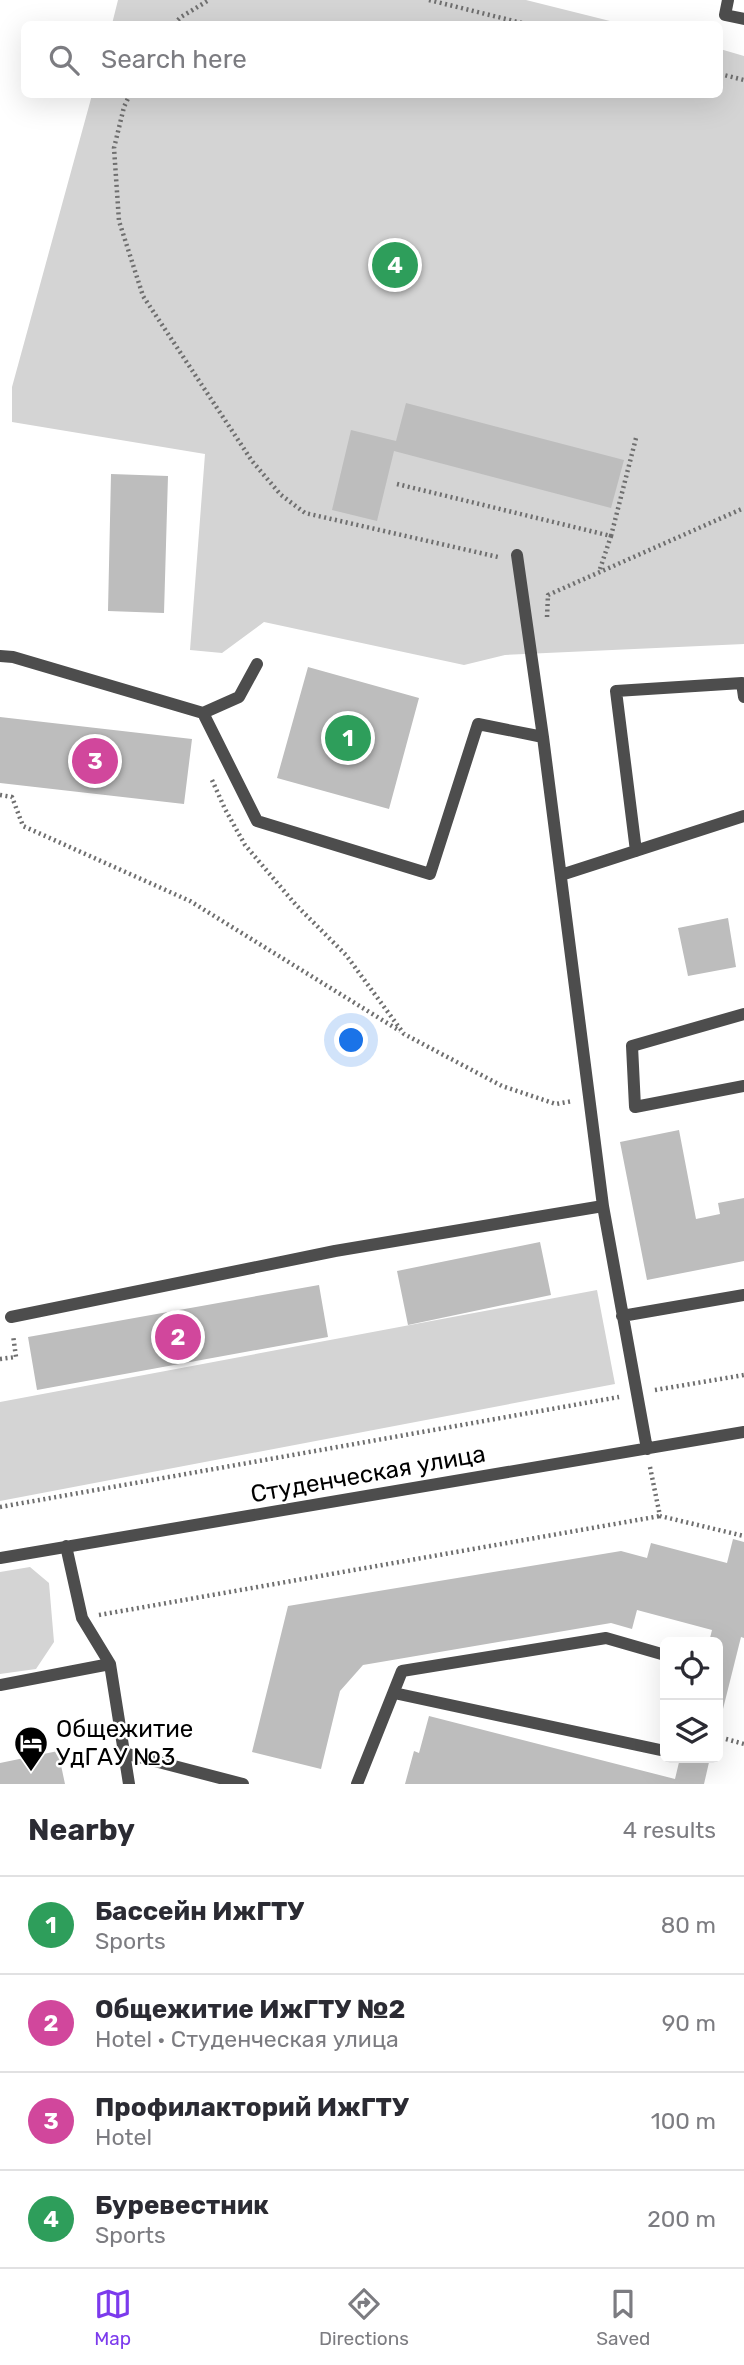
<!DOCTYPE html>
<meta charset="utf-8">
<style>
body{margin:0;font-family:Rubik,sans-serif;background:#f2f2f3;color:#2b2b33}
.controls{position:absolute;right:21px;bottom:21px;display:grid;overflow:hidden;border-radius:10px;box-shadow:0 7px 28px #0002}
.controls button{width:63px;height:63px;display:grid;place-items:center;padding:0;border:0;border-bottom:2px solid #e1e1e2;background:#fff;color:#2b2b33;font:35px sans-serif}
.you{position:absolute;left:352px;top:1041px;width:24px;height:24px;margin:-18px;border:5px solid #fff;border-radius:50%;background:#1a73e8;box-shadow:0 0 0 10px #1a73e833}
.badge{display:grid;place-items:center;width:46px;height:46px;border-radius:50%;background:#7c3aed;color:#fff;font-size:23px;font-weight:700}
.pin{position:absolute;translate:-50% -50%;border:4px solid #fff;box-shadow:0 2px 7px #0006}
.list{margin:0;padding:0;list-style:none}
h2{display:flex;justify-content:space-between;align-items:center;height:91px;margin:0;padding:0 28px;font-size:30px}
h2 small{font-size:23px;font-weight:400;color:#7c7c81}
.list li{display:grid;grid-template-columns:46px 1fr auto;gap:21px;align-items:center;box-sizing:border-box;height:98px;padding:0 28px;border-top:2px solid #e1e1e2}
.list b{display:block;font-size:26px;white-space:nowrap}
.list p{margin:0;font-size:23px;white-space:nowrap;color:#7c7c81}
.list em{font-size:23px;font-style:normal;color:#7c7c81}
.icon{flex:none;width:38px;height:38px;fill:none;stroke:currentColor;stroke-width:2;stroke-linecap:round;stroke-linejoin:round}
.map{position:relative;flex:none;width:744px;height:1784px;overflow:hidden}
.search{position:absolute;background:#fff;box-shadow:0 7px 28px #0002;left:21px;right:21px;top:21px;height:77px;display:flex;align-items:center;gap:18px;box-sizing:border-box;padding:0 24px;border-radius:10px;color:#7c7c81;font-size:26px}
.sheet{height:483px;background:#fff}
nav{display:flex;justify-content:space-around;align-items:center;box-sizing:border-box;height:98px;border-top:2px solid #e1e1e2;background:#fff;font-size:19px;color:#7c7c81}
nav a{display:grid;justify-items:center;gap:4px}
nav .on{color:#7c3aed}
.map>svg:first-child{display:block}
.green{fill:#d4d4d4}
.building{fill:#bdbdbd}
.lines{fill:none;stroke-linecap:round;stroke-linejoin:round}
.path{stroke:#6f6f6f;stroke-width:4.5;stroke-dasharray:2 3.5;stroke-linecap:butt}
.minor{stroke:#4d4d4d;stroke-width:12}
.labels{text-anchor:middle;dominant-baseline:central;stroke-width:5;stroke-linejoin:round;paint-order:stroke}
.street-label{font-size:24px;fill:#000;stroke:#fff}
.poi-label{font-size:24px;fill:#000;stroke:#fff;text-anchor:start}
</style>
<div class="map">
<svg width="744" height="1784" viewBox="0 0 744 1784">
<rect width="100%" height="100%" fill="#fff"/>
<!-- green -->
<path class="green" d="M118 0H526L622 24H112Z
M720 49 744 56V644L505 655 464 665 264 622 222 653 190 650 205 454 12 422V387L92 95 720 94Z
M597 1290 615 1384 0 1501V1402Z
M30 1567 49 1583 54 1642 36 1669 0 1674V1572Z"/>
<!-- building -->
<path class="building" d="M406 403 624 460 611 508 394 451 377 521 332 510 351 430 396 441Z
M111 474 168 476 164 613 108 611Z
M308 667 419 698 389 809 277 778Z
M0 717 192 739 184 804 0 783Z
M728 918 736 967 688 976 678 928Z
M679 1130 696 1219 720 1214 718 1203 744 1198V1261L647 1280 620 1142Z
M540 1242 551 1295 408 1325 397 1271Z
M319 1285 328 1337 37 1390 28 1337Z
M733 1539 744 1542V1638L741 1637 719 1725 718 1642H709L712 1630 637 1610 632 1629 611 1623 363 1665 340 1691 321 1769 252 1752 288 1606 621 1551 647 1558 651 1543 727 1563Z
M429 1716 675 1779 680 1758H710L704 1784H405L414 1751 419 1753Z
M58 1751 65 1784H0V1763Z"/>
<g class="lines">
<!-- path -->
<path class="path" d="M429 0 526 24
M174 24 181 17 209 0
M720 74 744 80
M130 94 124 107 114 148 119 221 143 296 252 461 281 495 305 513 498 557
M397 484 611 536 599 572
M611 536 636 438
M547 617 548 595 744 508
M212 780 225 809 245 845 296 905 346 955 404 1034 502 1086 556 1104 573 1101
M0 795 12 797 23 826 190 901 400 1031
M0 1359 16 1357 13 1335
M655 1390 744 1375
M650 1467 660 1516 744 1536
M0 1507 619 1397
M99 1615 660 1516
M726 1739 744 1744"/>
<!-- minor -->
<path class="minor" d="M728 0 725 15 744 19
M517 555 543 737
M0 656 13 657 203 713 239 697 257 664
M203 713 257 821 430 874 478 724 543 737 603 1206
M636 851 616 691 742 683 744 697
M561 875 744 816
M744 1014 632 1046 635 1107 744 1086
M622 1316 744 1295
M11 1317 335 1251 603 1206 647 1449
M66 1546 82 1618 110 1664 129 1784
M0 1558 744 1432
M0 1685 110 1664
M394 1693 665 1751
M124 1753 243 1784
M357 1784 402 1671 606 1638 665 1655"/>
</g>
<!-- icons -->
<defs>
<g id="hotel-pin" transform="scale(1.75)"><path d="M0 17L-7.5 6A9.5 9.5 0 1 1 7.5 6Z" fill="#000" stroke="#fff"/><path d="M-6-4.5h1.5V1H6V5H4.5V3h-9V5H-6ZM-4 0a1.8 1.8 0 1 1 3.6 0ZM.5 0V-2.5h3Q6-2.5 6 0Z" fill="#fff"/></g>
</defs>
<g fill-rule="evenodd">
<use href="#hotel-pin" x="31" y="1743"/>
</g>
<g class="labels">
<!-- street labels -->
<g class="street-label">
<text transform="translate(368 1474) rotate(-10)">Студенческая улица</text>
</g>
<!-- poi labels -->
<g class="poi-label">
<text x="56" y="1729">Общежитие<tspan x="56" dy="28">УдГАУ №3</tspan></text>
</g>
</g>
</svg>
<div class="controls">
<button><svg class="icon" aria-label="locate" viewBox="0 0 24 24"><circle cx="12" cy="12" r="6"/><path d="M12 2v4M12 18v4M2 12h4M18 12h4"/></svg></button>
<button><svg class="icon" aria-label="layers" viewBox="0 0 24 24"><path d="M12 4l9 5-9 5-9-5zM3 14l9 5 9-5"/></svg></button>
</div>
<div class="you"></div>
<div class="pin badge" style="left:348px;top:738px;background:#2e9e5b">1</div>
<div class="pin badge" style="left:178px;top:1337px;background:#d1479c">2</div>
<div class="pin badge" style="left:95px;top:761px;background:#d1479c">3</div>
<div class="pin badge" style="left:395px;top:265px;background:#2e9e5b">4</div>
<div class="search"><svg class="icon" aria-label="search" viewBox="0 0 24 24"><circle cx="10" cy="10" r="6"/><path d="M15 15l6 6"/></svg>Search here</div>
</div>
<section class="sheet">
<h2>Nearby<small>4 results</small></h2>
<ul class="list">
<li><span class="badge" style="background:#2e9e5b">1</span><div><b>Бассейн ИжГТУ</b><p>Sports</p></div><em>80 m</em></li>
<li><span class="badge" style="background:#d1479c">2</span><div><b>Общежитие ИжГТУ №2</b><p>Hotel · Студенческая улица</p></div><em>90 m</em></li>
<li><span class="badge" style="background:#d1479c">3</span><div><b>Профилакторий ИжГТУ</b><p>Hotel</p></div><em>100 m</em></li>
<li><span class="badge" style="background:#2e9e5b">4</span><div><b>Буревестник</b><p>Sports</p></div><em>200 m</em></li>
</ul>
</section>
<nav>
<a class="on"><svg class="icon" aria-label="map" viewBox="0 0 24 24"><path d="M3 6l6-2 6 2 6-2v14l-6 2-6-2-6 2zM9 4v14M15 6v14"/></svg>Map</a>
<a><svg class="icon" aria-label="directions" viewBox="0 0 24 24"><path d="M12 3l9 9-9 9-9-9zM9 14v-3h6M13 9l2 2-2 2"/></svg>Directions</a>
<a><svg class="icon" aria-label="saved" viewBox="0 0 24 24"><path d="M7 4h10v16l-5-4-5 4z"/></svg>Saved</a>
</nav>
